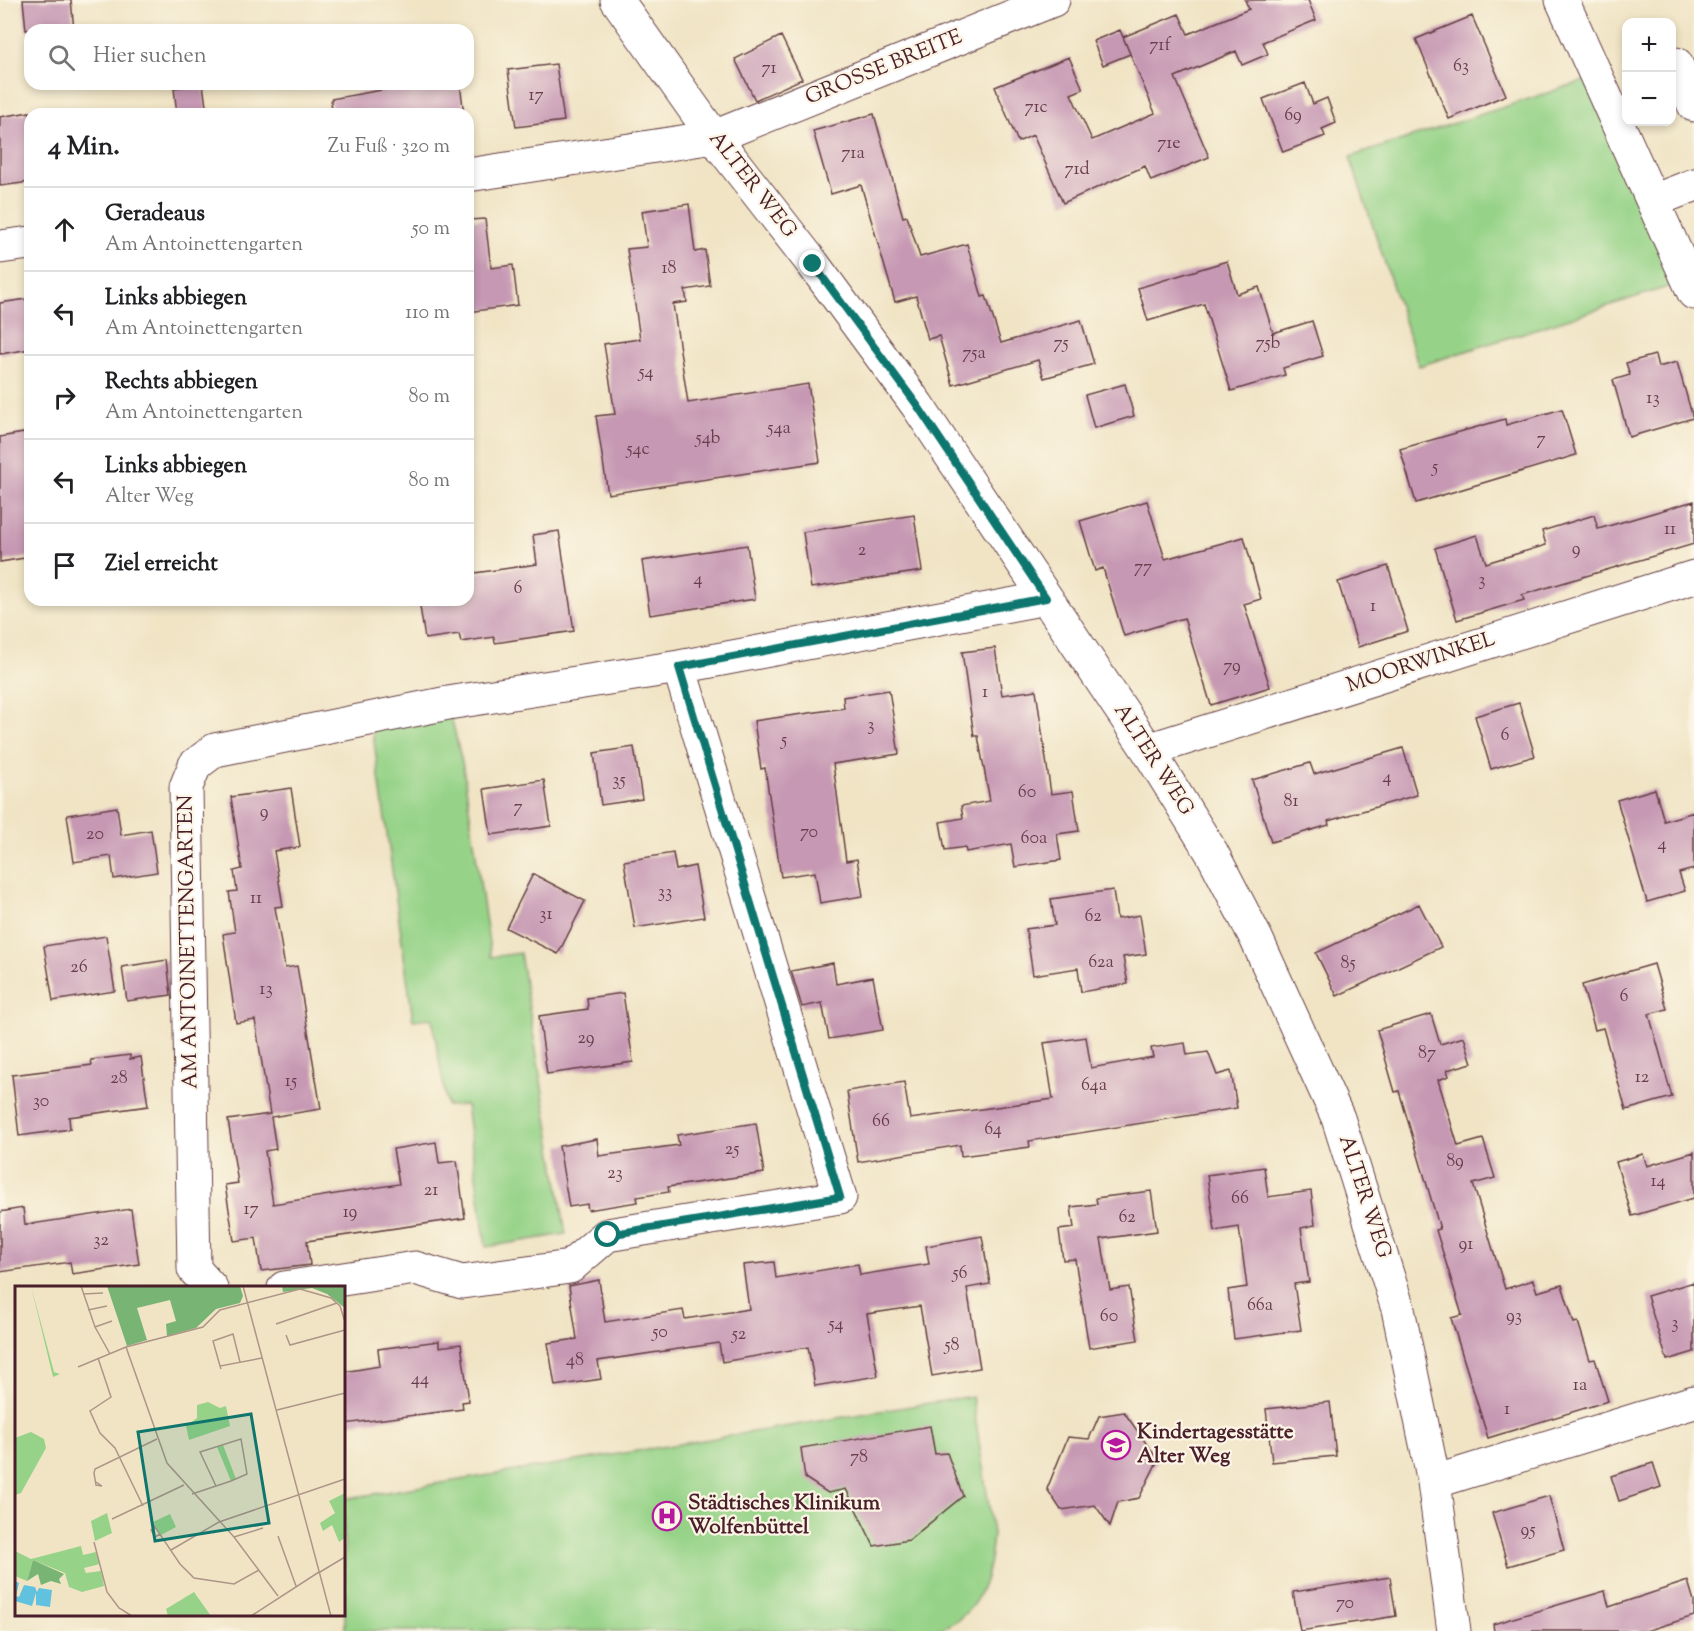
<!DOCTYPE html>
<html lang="de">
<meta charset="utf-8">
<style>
body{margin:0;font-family:"Sorts Mill Goudy",serif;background:#f2f2f2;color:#202124}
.controls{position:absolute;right:18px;top:18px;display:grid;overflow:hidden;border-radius:12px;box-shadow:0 3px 9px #0003}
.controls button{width:54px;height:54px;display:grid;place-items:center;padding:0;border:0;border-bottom:2px solid #e0e0e0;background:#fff;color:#202124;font:30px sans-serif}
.stop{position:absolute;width:18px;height:18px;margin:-14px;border:4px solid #0f766e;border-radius:50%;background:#fff}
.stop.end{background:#0f766e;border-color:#fff;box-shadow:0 2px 6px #0008}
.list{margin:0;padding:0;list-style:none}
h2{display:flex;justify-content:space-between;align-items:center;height:78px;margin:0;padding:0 24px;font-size:26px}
h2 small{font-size:20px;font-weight:400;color:#757577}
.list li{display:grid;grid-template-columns:39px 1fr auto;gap:18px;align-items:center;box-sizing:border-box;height:84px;padding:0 24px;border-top:2px solid #e0e0e0}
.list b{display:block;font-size:22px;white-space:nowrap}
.list p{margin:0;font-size:20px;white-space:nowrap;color:#757577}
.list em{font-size:20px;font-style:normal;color:#757577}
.icon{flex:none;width:33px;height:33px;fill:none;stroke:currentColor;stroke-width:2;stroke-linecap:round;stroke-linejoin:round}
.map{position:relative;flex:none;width:1694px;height:1631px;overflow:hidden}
.search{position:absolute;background:#fff;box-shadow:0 3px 9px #0003;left:24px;top:24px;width:450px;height:66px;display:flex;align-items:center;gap:15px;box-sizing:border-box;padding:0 21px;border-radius:18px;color:#757577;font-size:22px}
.panel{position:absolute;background:#fff;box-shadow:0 3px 9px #0003;left:24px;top:108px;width:450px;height:498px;border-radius:18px}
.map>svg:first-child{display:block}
.green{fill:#96d388;stroke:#70795a;stroke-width:1.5}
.building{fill:#c698b3}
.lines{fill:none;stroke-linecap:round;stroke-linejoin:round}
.minor-casing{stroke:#633d42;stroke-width:35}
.minor{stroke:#fff;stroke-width:33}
.route{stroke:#0f766e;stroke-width:8}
.labels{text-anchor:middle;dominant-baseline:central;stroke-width:4.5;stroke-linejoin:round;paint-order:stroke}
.number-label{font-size:18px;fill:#693d4d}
.street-label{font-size:21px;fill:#4a1f2b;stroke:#fcf5e5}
.poi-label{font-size:21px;font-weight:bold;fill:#4a1f2b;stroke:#fcf5e5;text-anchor:start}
.inset-road{fill:none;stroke:#ae9587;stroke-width:1.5}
.view{fill:#0f766e;fill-opacity:0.15;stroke:#0f766e;stroke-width:3}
.inset-edge{fill:none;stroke:#4a1f2b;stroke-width:3}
</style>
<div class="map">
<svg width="1694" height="1631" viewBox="0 0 1694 1631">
<rect width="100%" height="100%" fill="#fcf5e5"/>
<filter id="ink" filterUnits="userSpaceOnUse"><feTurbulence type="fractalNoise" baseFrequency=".0167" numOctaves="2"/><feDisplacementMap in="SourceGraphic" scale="12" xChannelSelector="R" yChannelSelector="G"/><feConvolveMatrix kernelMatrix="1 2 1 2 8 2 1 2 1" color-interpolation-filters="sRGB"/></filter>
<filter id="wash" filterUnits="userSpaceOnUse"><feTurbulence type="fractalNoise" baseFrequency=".008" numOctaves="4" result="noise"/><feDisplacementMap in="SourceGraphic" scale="24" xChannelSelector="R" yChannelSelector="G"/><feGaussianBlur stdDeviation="1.35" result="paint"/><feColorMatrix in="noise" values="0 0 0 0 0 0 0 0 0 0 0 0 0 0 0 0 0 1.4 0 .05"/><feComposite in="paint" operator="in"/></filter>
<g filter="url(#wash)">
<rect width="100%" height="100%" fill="#f0e4c5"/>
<!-- green -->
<path class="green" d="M1590 79 1674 285 1419 366 1350 157Z
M448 703 463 767 491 957 520 953 566 1234 486 1247 466 1105 447 1106 432 1018 413 1020 372 727Z
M972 1396 993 1533C990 1578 980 1618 933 1631H345L344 1499Z"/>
<g id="blocks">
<!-- building -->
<path class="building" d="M23 0H71L74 30H26Z
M1245 0H1308L1316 20 1263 42 1268 54 1242 65 1236 51 1175 77 1209 157 1151 181 1145 166 1063 203 1033 135 1018 142 995 87 1069 57 1083 89 1071 94 1092 140 1155 113 1123 37 1179 14 1188 34 1249 9Z
M1472 16 1506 95 1449 119 1416 39Z
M1120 30 1130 54 1103 65 1093 41Z
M781 36 802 79 755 100 735 59Z
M556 64 564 121 516 127 508 70Z
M1305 83 1313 104 1327 98 1336 123 1322 129 1325 136 1283 152 1263 99Z
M203 84 207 114H177L174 88Z
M415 84H460L464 114H332L331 99Z
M30 112V182L0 186V117Z
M874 114 903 217 907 216 920 257 967 244 982 297 986 296 1001 343 1081 320 1094 364 1044 378 1038 360 953 385 939 336 928 339 916 296 895 302 861 185 831 194 813 131Z
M689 204 695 252 705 250 710 286 685 290 687 302 673 304 688 403 808 384 820 462 608 494 596 416 615 414 604 344 640 339 627 249 647 247 642 211Z
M485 219 491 268 513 265 518 305 468 312V220Z
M1227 261 1237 294 1259 287 1273 333 1312 321 1323 356 1283 368 1285 375 1231 391 1204 304 1148 321 1138 288Z
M27 299 30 300V349L0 354V303Z
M1655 355 1658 367 1677 362 1693 418 1629 437 1613 380 1630 375 1626 363Z
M1125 384 1134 416 1094 428 1085 395Z
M1562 409 1576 455 1416 503 1400 449 1505 419 1506 425Z
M30 432V557L0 562V437Z
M1147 501 1165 559 1244 537 1261 599 1244 604 1270 687 1211 705 1184 618 1124 636 1103 568 1095 571 1080 521Z
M1694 501V544L1522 595 1524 600 1457 620 1435 548 1477 535 1486 563 1546 545 1542 531 1594 515 1598 529Z
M914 515 922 571 811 588 803 532Z
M559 531 574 631 495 643 494 637 461 642 459 634 425 639 419 600H468V574L537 564 533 535Z
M747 545 755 599 650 615 642 561Z
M1388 566 1408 631 1358 647 1338 582Z
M995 648 1002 695 1036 690 1051 794 1073 791 1079 831 1057 834 1061 860 1015 867 1011 844 966 852 965 847 945 850 940 822 963 818 961 806 990 801 978 736H974L962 652Z
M889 690 899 754 833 764 846 861 857 859 863 896 820 903 815 872 781 877 765 768 761 769 754 721 844 708 843 697Z
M1519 703 1535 756 1491 769 1475 716Z
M634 747 642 799 601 805 594 753Z
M1403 748 1417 795 1328 821 1329 825 1271 842 1252 780 1310 763 1314 774Z
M544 780 551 826 491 835 484 789Z
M291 788 300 847 274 851 283 906 275 907 285 968 297 966 321 1109 271 1117 276 1149 265 1151 273 1204 399 1184 393 1149 436 1142 439 1163 457 1161 465 1218 307 1241 310 1265 261 1271 256 1238 234 1241 225 1185 238 1183 228 1120 270 1114 255 1020 236 1023 223 934 235 932 229 892 237 891 234 871 242 869 231 797Z
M1655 789 1664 821 1694 812V869L1679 873 1685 891 1647 902 1617 800Z
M117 807 121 835 151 830 157 872 114 879 111 856 74 862 67 815Z
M673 853 676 870 695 866 704 917 635 928 624 861Z
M533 874 585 901 558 954 506 928Z
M1113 890 1117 919 1140 915 1146 954 1123 957 1128 984 1081 992 1078 968 1033 975 1026 929 1055 925 1051 899Z
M1419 904 1441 947 1337 996 1316 953Z
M106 936 115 991 53 1001 44 946Z
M167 960 171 995 127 1001 122 967Z
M833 963 836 984 873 977 883 1030 829 1039 822 1003 802 1007 791 971Z
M1654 964 1667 1009 1649 1014 1672 1097 1626 1110 1603 1028 1595 1030 1582 985Z
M623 993 633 1062 547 1074 539 1016 588 1009 587 998Z
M1431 1014 1440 1044 1464 1037 1472 1063 1447 1070 1449 1076 1438 1080 1458 1146 1483 1139 1495 1178 1473 1184 1505 1289 1533 1280 1537 1292 1562 1285 1574 1323 1578 1322 1590 1360 1595 1359 1608 1401 1488 1438 1451 1318 1462 1315 1436 1230 1440 1229 1399 1091 1395 1092 1377 1030Z
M1086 1037 1091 1068 1153 1057 1151 1048 1185 1043 1187 1055 1208 1052 1217 1075 1231 1071 1237 1108 1029 1141 1030 1147 961 1156 960 1145 858 1162 847 1091 904 1082 910 1119 1053 1099 1044 1043Z
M130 1055V1059L141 1057 148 1106 69 1117 70 1129 19 1136 12 1075 92 1065 91 1060Z
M756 1123 764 1173 668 1187 669 1192 637 1197 638 1202 588 1210 587 1204 569 1207 559 1146 597 1139 599 1156 679 1145 677 1135Z
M1694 1152V1198L1632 1216 1616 1162 1643 1154 1647 1166Z
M1264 1167 1268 1197 1311 1191 1315 1225 1301 1228 1309 1282 1294 1284 1301 1330 1234 1339 1228 1290 1247 1287 1239 1227 1215 1231 1207 1175Z
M1151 1191 1157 1231 1101 1239 1110 1290 1129 1287 1138 1340 1089 1348 1075 1259 1063 1260 1059 1230 1074 1228 1071 1207 1097 1204 1096 1198Z
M23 1208 25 1225 131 1209 139 1264 72 1274 70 1262 0 1272V1212Z
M982 1236 990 1284 967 1288 980 1368 932 1376 920 1306 867 1314 878 1376 815 1386 808 1347 722 1362 719 1343 598 1361 601 1379 555 1386 548 1343 577 1339 569 1286 599 1280 605 1322 683 1310 685 1319 749 1309 743 1265 774 1262 776 1278 858 1264 860 1275 929 1264 926 1246Z
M1694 1282V1352L1667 1360 1647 1296Z
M439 1341V1347L461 1344 469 1401 462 1402 463 1409 344 1424V1372L380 1366 378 1349Z
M1330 1402 1336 1456 1272 1462 1266 1409Z
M1124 1412 1158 1460 1139 1498 1118 1502 1110 1526 1095 1505 1061 1510 1047 1489 1068 1437 1089 1439 1099 1416Z
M930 1426 935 1454 947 1453 963 1496 909 1540 874 1546 846 1489 828 1493 805 1478 801 1448Z
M1653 1463 1661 1487 1619 1501 1611 1476Z
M1549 1496 1564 1550 1508 1566 1492 1513Z
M1390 1577 1396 1616 1300 1631 1293 1592Z
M1688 1581 1694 1601V1616L1646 1631H1494L1493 1624 1605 1591 1609 1607Z"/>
</g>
</g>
<g filter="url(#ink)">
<use href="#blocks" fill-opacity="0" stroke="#633d42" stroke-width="1.5"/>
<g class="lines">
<!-- minor casing -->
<g class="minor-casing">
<path id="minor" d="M617 0 714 137 813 264 917 405 1148 750 1212 853 1256 938 1338 1118 1398 1309 1434 1482 1454 1631
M1562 0 1694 293
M1672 65 1676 64 1694 105
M468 175 714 137 1053 0
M1653 201 1694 185
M0 247 30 243
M1148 750 1694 577
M211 1288 194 1269 186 787 195 765 215 750 448 703 679 667 1046 598
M284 1288 415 1268 462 1282 570 1267 607 1235 840 1197 679 667
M1434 1482 1694 1402"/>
</g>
<!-- minor -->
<use href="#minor" class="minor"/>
</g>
</g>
<g class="lines" filter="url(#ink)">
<!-- route -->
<path class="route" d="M608 1235 840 1197 679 667 1046 598 917 405 813 264"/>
</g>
<!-- icons -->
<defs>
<g id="school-ring" transform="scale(1.5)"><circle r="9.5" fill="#fcf5e5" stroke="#b5179e" stroke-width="1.5"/><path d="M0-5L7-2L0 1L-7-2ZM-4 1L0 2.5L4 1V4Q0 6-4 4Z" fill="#b5179e"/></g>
<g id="hospital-ring" transform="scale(1.5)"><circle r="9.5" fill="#fcf5e5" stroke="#b5179e" stroke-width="1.5"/><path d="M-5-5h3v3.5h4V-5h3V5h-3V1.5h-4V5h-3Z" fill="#b5179e"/></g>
</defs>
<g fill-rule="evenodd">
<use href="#school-ring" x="1116" y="1445"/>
<use href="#hospital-ring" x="667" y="1516"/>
</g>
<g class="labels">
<!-- number labels -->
<g class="number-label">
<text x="1160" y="46">71f</text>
<text x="1461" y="67">63</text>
<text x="769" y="69">71</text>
<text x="536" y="96">17</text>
<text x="1036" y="108">71c</text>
<text x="1293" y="116">69</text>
<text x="1169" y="144">71e</text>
<text x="853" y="154">71a</text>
<text x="1077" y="170">71d</text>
<text x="669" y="269">18</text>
<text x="1061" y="344">75</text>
<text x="1268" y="344">75b</text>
<text x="974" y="354">75a</text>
<text x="646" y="373">54</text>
<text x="1653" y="399">13</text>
<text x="779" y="429">54a</text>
<text x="708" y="439">54b</text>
<text x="1541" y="440">7</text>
<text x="638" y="450">54c</text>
<text x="1435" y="468">5</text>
<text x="1670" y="530">11</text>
<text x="1576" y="550">9</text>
<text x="862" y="551">2</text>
<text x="1143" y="568">77</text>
<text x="698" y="580">4</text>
<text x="1482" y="581">3</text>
<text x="518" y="589">6</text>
<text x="1373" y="607">1</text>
<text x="1232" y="667">79</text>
<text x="985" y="693">1</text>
<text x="871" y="726">3</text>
<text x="1505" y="736">6</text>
<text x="784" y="741">5</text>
<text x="1387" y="778">4</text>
<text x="619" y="781">35</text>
<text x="1027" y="793">60</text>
<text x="1291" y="802">81</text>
<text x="518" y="808">7</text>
<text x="264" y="813">9</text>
<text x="809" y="833">70</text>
<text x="95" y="835">20</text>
<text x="1034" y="839">60a</text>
<text x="1662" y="845">4</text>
<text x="665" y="893">33</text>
<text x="256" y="899">11</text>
<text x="546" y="915">31</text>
<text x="1093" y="917">62</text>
<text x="1101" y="963">62a</text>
<text x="1348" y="964">85</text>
<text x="79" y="968">26</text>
<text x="266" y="990">13</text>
<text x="1624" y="997">6</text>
<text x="586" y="1039">29</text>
<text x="1427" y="1054">87</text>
<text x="1642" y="1078">12</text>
<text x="119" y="1079">28</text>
<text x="291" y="1082">15</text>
<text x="1094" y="1086">64a</text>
<text x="41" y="1102">30</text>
<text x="881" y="1122">66</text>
<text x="993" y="1130">64</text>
<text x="732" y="1150">25</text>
<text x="1455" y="1162">89</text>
<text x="615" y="1174">23</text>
<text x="1658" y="1182">14</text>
<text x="431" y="1191">21</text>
<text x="1240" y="1199">66</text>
<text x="251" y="1210">17</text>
<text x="350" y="1213">19</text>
<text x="1127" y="1218">62</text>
<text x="101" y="1241">32</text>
<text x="1466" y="1245">91</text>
<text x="960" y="1274">56</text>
<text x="1260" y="1306">66a</text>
<text x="1109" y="1317">60</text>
<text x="1514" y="1317">93</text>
<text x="1675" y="1324">3</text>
<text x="836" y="1325">54</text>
<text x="660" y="1333">50</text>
<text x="739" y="1335">52</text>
<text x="952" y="1346">58</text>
<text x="575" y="1361">48</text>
<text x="420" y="1380">44</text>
<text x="1580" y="1386">1a</text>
<text x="1507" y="1410">1</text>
<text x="859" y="1458">78</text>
<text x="1528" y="1531">95</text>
<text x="1345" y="1604">70</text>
</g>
<!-- street labels -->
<g class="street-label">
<text transform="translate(884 68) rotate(-22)">GROSSE BREITE</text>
<text transform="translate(752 185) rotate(52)">ALTER WEG</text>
<text transform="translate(1421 663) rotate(-18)">MOORWINKEL</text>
<text transform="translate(1153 760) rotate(57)">ALTER WEG</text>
<text transform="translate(189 942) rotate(-91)">AM ANTOINETTENGARTEN</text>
<text transform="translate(1364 1197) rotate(72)">ALTER WEG</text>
</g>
<!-- poi labels -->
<g class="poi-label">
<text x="1137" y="1433">Kindertagesstätte<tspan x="1137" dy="24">Alter Weg</tspan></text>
<text x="688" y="1504">Städtisches Klinikum<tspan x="688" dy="24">Wolfenbüttel</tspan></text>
</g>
</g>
<!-- overview -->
<g transform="translate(15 1286)">
<rect width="330" height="330" fill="#f0e4c5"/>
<path d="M16 0 39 86 45 88 38 91ZM193 116 205 122 211 120 215 140 174 154 171 140 182 132V119ZM16 146 29 153 31 162 6 207 0 209V152ZM208 159 221 193 216 195 202 161ZM330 207V252L324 256 317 239 308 245 305 237 320 227 314 215ZM92 227 97 247 80 255 76 235ZM155 228 161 241 146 249 138 236ZM66 260 68 269 81 266 85 278 69 282 71 287 86 285 89 300 67 306 54 301 50 287 18 274 12 295 0 290V265L16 273ZM179 306 196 330H153L151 323Z" fill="#96d388"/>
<path d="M92 0H225L228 10 225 17 201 23 181 42 152 50 151 38 161 35 155 14 122 22 132 54 112 60ZM267 0H330V22L312 8 297 2 268 6ZM18 274 49 288 44 293 46 298 36 295 26 299 23 288 12 295Z" fill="#78b574"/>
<path d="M0 295 4 297 1 310 4 311 9 299 20 301 22 306 24 302 37 304 35 321 21 319V307L17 320 0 315Z" fill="#60c2df"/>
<path class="inset-road" d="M66 0 80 41 95 68M228 0 316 330M68 8 88 7M73 24 92 20M261 38 322 17M80 41 97 35M271 49 275 59 330 44M111 61 152 177 219 251 263 310M83 72 96 111 75 125 85 147 100 162 128 220M205 80 198 55 218 48 225 76M63 81 111 61 188 41 205 24 285 3 316 12 325 20 330 36M206 83 205 80 247 72M262 124 330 107M81 196 87 200 81 199 79 187 80 183 142 153M177 208 216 195 232 188 226 153 185 166 201 200M97 233 169 199M136 235 165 278 179 292 219 298 244 284M141 241 136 244 140 251 145 248M263 250 281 300M219 251 248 242M79 256 92 306 104 322 117 330M156 264 204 236 330 193M305 286 330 271M236 330 304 286"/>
<path class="view" d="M236 128 254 237 140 255 123 146Z"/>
<rect width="330" height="330" class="inset-edge"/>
</g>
</svg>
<div class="controls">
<button>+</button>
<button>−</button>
</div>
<div class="stop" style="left:608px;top:1235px"></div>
<div class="stop end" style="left:813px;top:264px"></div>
<div class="search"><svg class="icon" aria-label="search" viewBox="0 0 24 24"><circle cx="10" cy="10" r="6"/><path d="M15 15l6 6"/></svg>Hier suchen</div>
<section class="panel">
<h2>4 Min.<small>Zu Fuß · 320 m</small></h2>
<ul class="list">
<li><svg class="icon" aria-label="ahead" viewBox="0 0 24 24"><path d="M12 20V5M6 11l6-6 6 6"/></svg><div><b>Geradeaus</b><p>Am Antoinettengarten</p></div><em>50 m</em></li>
<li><svg class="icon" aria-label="left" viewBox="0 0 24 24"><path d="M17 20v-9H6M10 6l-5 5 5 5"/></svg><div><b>Links abbiegen</b><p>Am Antoinettengarten</p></div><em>110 m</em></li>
<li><svg class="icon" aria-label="right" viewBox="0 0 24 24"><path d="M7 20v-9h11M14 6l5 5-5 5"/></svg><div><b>Rechts abbiegen</b><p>Am Antoinettengarten</p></div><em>80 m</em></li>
<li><svg class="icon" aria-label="left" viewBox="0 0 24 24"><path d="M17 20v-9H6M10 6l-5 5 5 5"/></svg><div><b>Links abbiegen</b><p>Alter Weg</p></div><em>80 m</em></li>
<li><svg class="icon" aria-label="arrive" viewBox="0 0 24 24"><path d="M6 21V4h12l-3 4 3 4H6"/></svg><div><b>Ziel erreicht</b></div></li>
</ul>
</section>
</div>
